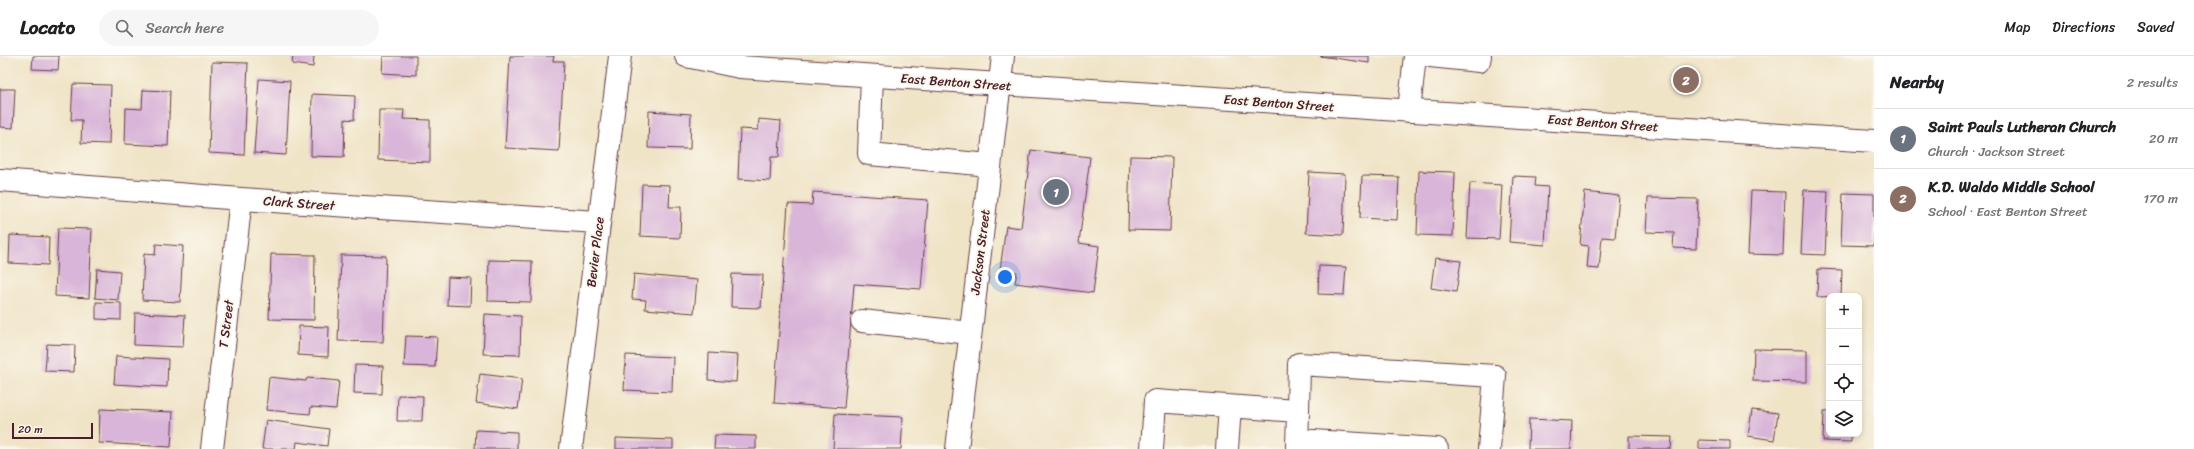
<!DOCTYPE html>
<meta charset="utf-8">
<style>
body{margin:0;font-family:Sriracha,sans-serif;background:#f6f6f6;color:#202124}
.controls{position:absolute;right:12px;bottom:12px;display:grid;overflow:hidden;border-radius:8px;box-shadow:0 2px 6px #0003}
.controls button{width:36px;height:36px;display:grid;place-items:center;padding:0;border:0;border-bottom:1px solid #e0e0e0;background:#fff;color:#202124;font:20px sans-serif}
.scale{position:absolute;left:12px;bottom:10px;width:81px;box-sizing:border-box;padding-left:4px;border:2px solid #4a1f2b;border-top:0;font-size:11px;line-height:14px;white-space:nowrap;color:#4a1f2b;-webkit-text-stroke:3px #fbf7ec;paint-order:stroke}
.you{position:absolute;left:1005px;top:221px;width:14px;height:14px;margin:-10px;border:3px solid #fff;border-radius:50%;background:#1a73e8;box-shadow:0 0 0 6px #1a73e833}
.badge{display:grid;place-items:center;width:26px;height:26px;border-radius:50%;background:#d93025;color:#fff;font-size:13px;font-weight:700}
.pin{position:absolute;translate:-50% -50%;border:2px solid #fff;box-shadow:0 1px 4px #0006}
.list{margin:0;padding:0;list-style:none}
h2{display:flex;justify-content:space-between;align-items:center;height:52px;margin:0;padding:0 16px;font-size:17px}
h2 small{font-size:13px;font-weight:400;color:#757577}
.list li{display:grid;grid-template-columns:26px 1fr auto;gap:12px;align-items:center;box-sizing:border-box;height:60px;padding:0 16px;border-top:1px solid #e0e0e0}
.list b{display:block;font-size:15px;white-space:nowrap}
.list p{margin:0;font-size:13px;white-space:nowrap;color:#757577}
.list em{font-size:13px;font-style:normal;color:#757577}
.icon{flex:none;width:22px;height:22px;fill:none;stroke:currentColor;stroke-width:2;stroke-linecap:round;stroke-linejoin:round}
.map{position:relative;flex:none;width:1874px;height:393px;overflow:hidden}
header{display:flex;align-items:center;gap:24px;box-sizing:border-box;height:56px;padding:0 20px;background:#fff;border-bottom:1px solid #e0e0e0}
header strong{font-size:19px}
nav{display:flex;gap:22px;margin-inline-start:auto;font-size:14px}
.search{width:280px;height:36px;background:#f6f6f6;display:flex;align-items:center;gap:10px;box-sizing:border-box;padding:0 14px;border-radius:22px;color:#757577;font-size:15px}
main{display:flex}
aside{flex:1;background:#fff}
.map>svg:first-child{display:block}
.building{fill:#d9b5d9}
.lines{fill:none;stroke-linecap:round;stroke-linejoin:round}
.minor-casing{stroke:#633d42;stroke-width:24}
.minor{stroke:#fff;stroke-width:22}
.labels{text-anchor:middle;dominant-baseline:central;stroke-width:4;stroke-linejoin:round;paint-order:stroke}
.street-label{font-size:13px;fill:#4a1f2b;stroke:#fbf7ec}
</style>
<header>
<strong>Locato</strong>
<div class="search"><svg class="icon" aria-label="search" viewBox="0 0 24 24"><circle cx="10" cy="10" r="6"/><path d="M15 15l6 6"/></svg>Search here</div>
<nav><a>Map</a><a>Directions</a><a>Saved</a></nav>
</header>
<main>
<div class="map">
<svg width="1874" height="393" viewBox="0 0 1874 393">
<rect width="100%" height="100%" fill="#fbf7ec"/>
<filter id="ink" filterUnits="userSpaceOnUse"><feTurbulence type="fractalNoise" baseFrequency=".025" numOctaves="2"/><feDisplacementMap in="SourceGraphic" scale="8" xChannelSelector="R" yChannelSelector="G"/><feConvolveMatrix kernelMatrix="1 2 1 2 8 2 1 2 1" color-interpolation-filters="sRGB"/></filter>
<filter id="wash" filterUnits="userSpaceOnUse"><feTurbulence type="fractalNoise" baseFrequency=".012" numOctaves="4" result="noise"/><feDisplacementMap in="SourceGraphic" scale="16" xChannelSelector="R" yChannelSelector="G"/><feGaussianBlur stdDeviation="0.9" result="paint"/><feColorMatrix in="noise" values="0 0 0 0 0 0 0 0 0 0 0 0 0 0 0 0 0 1.4 0 .05"/><feComposite in="paint" operator="in"/></filter>
<g filter="url(#wash)">
<rect width="100%" height="100%" fill="#f0e4c7"/>
<g id="blocks">
<!-- building -->
<path class="building" d="M33 0H59L58 14 32 13Z
M293 0H314L313 11 292 8Z
M383 0H416V19L382 17Z
M510 0H554L553 5H564L559 95 505 92Z
M1320 0H1369V7Z
M212 6 248 7 244 99 209 97Z
M259 23 290 25 286 99 254 97Z
M73 28 111 29 109 88 81 87 82 64H71Z
M0 33H15L13 72 0 71Z
M143 34 170 35 168 90 125 88 126 52 142 53Z
M312 38 355 40 354 64 345 63 344 101 311 100Z
M379 54H404L403 63 430 64V106L378 104Z
M649 55 691 58 690 93 648 92Z
M759 63 781 65 779 101H771L770 125 738 123 740 73 758 74Z
M1031 94 1090 101 1079 187 1099 190 1093 237 1015 227 1017 216 1000 214 1006 170 1021 172Z
M1130 100 1172 101 1170 175 1128 174Z
M1419 115 1455 116 1453 180 1417 179Z
M1309 116 1345 118 1343 179 1306 177Z
M1362 120 1399 121 1397 164 1360 162Z
M1513 120 1536 121 1535 130 1548 131 1545 189 1509 186Z
M1470 127 1502 129 1499 183 1467 182Z
M642 128 670 129 669 151H681L680 182 640 180Z
M1804 134 1828 135 1825 199 1801 198Z
M1751 135 1785 136 1783 199 1748 198Z
M813 136 928 144 921 233 854 228 844 352 774 347 788 148 812 149Z
M1585 136 1619 140 1615 182 1602 181 1599 213 1587 212 1589 190 1580 189Z
M1843 137 1874 138V190L1841 189Z
M1648 142 1698 143 1696 193 1673 192 1674 177 1646 176Z
M58 172 92 173 89 242 55 240Z
M10 179 49 181 48 209 9 207Z
M156 188 183 190 180 246 142 244 144 198 155 199Z
M271 198 315 199 314 264 269 263Z
M341 199 386 200 383 286 338 285Z
M1435 202 1461 205 1456 236 1431 232Z
M489 204 532 205 531 246 488 245Z
M1319 210 1346 211 1344 239 1318 238Z
M97 213 120 215 118 244 95 242Z
M1818 213 1842 214 1841 240 1817 241Z
M634 218 697 224 694 257 645 253 646 244 632 243Z
M732 218 763 219 761 252 731 251Z
M448 221 471 222 470 250 447 249Z
M96 246 121 247V264L96 263Z
M135 257 185 259 183 291 134 289Z
M485 258 521 260 520 299 483 298Z
M299 270 329 271 328 301 298 299Z
M406 280 437 281 435 311 404 310Z
M47 288 75 289 74 316 45 315Z
M1754 293 1807 294V326L1753 325Z
M709 297 738 299 736 326 708 324Z
M626 299 673 301 672 336 624 334Z
M116 300 168 303 167 331 114 328Z
M355 309 383 310 382 338 354 337Z
M480 318 522 323 518 353 476 347Z
M269 321 306 325 307 322 339 325 336 353 311 351 310 358 266 354Z
M398 339 423 340 422 365H397Z
M100 353 173 356 171 391 99 387Z
M1752 354 1778 357 1774 384 1748 380Z
M1824 355H1829V378H1851V386L1823 385Z
M835 358 903 361 901 393H833Z
M1529 363 1572 365 1571 393H1528Z
M266 364 329 373 327 390 297 386 296 393H262Z
M476 374 517 376V393H475Z
M715 379 756 380V393H714Z
M1629 380 1672 381 1671 393H1629Z
M616 382 673 384V393H616Z
M1699 384 1730 385V393H1699Z"/>
</g>
</g>
<g filter="url(#ink)">
<use href="#blocks" fill-opacity="0" stroke="#633d42" stroke-width="1"/>
<g class="lines">
<!-- minor casing -->
<g class="minor-casing">
<path id="minor" d="M686 0 740 11 1874 85
M1430 0 1479 5 1480 0
M872 20 869 98 990 109
M1409 55 1415 0
M0 124 241 143 598 166
M862 265 970 277
M1298 355 1299 308 1495 320 1489 393
M1297 384 1437 393
M212 393 241 143
M571 393 620 0
M957 393 1003 0
M1152 393 1155 345 1298 355 1297 393
M1227 393 1230 351"/>
</g>
<!-- minor -->
<use href="#minor" class="minor"/>
</g>
</g>
<g class="labels">
<!-- street labels -->
<g class="street-label">
<text transform="translate(956 26) rotate(4)">East Benton Street</text>
<text transform="translate(1279 47) rotate(4)">East Benton Street</text>
<text transform="translate(1603 67) rotate(4)">East Benton Street</text>
<text transform="translate(299 147) rotate(4)">Clark Street</text>
<text transform="translate(595 196) rotate(-83)">Bevier Place</text>
<text transform="translate(980 196) rotate(-83)">Jackson Street</text>
<text transform="translate(226 268) rotate(-83)">T Street</text>
</g>
</g>
</svg>
<div class="controls">
<button>+</button>
<button>−</button>
<button><svg class="icon" aria-label="locate" viewBox="0 0 24 24"><circle cx="12" cy="12" r="6"/><path d="M12 2v4M12 18v4M2 12h4M18 12h4"/></svg></button>
<button><svg class="icon" aria-label="layers" viewBox="0 0 24 24"><path d="M12 4l9 5-9 5-9-5zM3 14l9 5 9-5"/></svg></button>
</div>
<div class="scale">20 m</div>
<div class="you"></div>
<div class="pin badge" style="left:1056px;top:136px;background:#6b7280">1</div>
<div class="pin badge" style="left:1686px;top:24px;background:#8d6e63">2</div>
</div>
<aside>
<h2>Nearby<small>2 results</small></h2>
<ul class="list">
<li><span class="badge" style="background:#6b7280">1</span><div><b>Saint Pauls Lutheran Church</b><p>Church · Jackson Street</p></div><em>20 m</em></li>
<li><span class="badge" style="background:#8d6e63">2</span><div><b>K.D. Waldo Middle School</b><p>School · East Benton Street</p></div><em>170 m</em></li>
</ul>
</aside>
</main>
